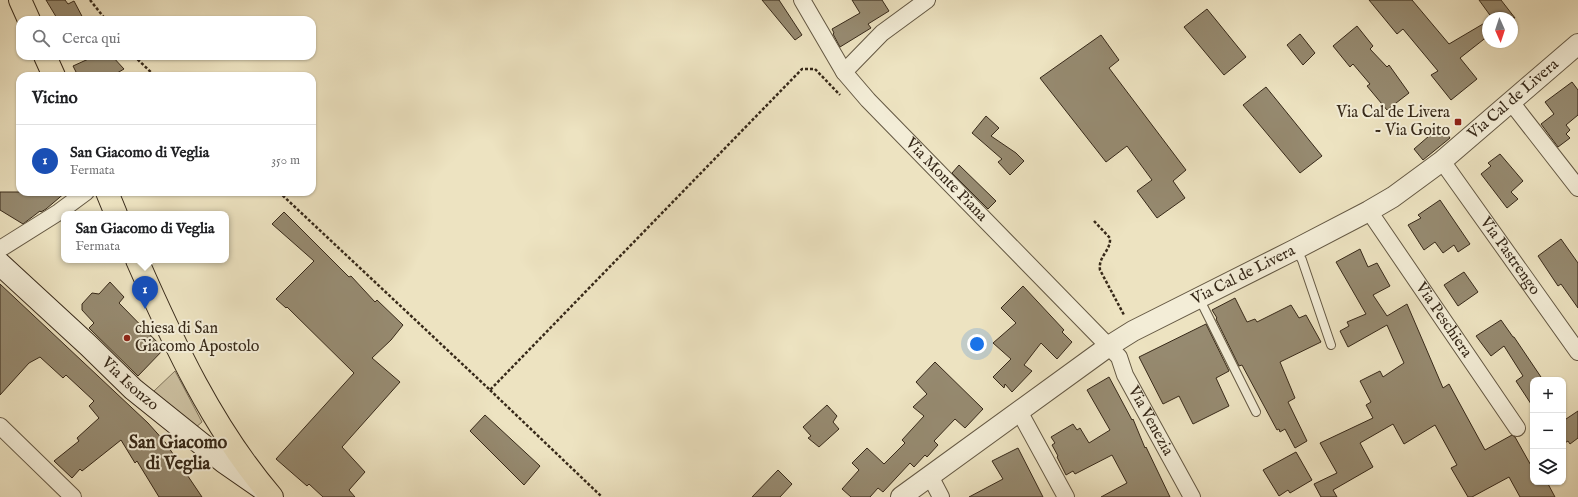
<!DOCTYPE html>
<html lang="it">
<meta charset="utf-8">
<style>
body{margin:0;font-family:"IM FELL English",serif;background:#f6f6f6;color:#202124}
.controls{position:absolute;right:12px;bottom:12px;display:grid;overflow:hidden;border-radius:8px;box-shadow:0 1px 3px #0004}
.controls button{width:36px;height:36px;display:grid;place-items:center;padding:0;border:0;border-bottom:1px solid #e0e0e0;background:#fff;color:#202124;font:20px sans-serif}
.compass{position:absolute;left:1482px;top:12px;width:36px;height:36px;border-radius:50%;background:#fff;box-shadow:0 1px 3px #0004;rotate:177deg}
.you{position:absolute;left:977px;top:344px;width:14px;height:14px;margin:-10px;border:3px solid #fff;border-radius:50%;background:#1a73e8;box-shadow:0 0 0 6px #1a73e833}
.badge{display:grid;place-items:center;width:26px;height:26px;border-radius:50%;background:#db2777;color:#fff;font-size:13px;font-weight:700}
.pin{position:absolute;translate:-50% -33px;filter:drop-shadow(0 1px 2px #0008)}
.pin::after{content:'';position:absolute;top:21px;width:14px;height:12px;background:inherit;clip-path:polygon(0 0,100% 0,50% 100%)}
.popup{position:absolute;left:61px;top:211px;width:168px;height:52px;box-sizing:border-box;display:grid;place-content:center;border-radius:8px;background:#fff;filter:drop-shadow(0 1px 3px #0005);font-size:13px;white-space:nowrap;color:#757577}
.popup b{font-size:15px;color:#202124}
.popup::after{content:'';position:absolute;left:50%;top:100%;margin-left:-8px;border:8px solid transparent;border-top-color:#fff}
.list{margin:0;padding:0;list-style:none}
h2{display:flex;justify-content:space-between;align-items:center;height:52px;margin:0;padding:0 16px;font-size:17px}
h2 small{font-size:13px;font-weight:400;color:#757577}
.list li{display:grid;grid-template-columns:26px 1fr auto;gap:12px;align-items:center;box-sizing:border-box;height:72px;padding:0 16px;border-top:1px solid #e0e0e0}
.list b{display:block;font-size:15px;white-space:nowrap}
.list p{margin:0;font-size:13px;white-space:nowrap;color:#757577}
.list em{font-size:13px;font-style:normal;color:#757577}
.icon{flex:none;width:22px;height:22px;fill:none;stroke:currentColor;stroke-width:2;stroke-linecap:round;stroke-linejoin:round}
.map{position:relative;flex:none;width:1578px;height:497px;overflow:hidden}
.search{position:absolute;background:#fff;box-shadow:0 1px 3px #0004;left:16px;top:16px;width:300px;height:44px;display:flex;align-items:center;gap:10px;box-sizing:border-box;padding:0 14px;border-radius:12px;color:#757577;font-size:15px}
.panel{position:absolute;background:#fff;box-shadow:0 1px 3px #0004;left:16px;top:72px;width:300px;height:124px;border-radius:12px}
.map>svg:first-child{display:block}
.green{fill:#cec3a4;stroke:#82765e}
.building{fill:#968a70;stroke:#372919}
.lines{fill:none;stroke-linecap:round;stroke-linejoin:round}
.service-casing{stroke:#645843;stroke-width:10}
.minor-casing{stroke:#645843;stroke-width:18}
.tertiary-casing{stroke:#645843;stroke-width:22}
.secondary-casing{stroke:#372919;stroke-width:24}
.primary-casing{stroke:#372919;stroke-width:24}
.path{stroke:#372919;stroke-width:2.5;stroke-dasharray:3 2;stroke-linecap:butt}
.service{stroke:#f3edd7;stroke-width:8}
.minor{stroke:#f3edd7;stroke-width:16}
.tertiary{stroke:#f3edd7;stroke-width:20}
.secondary{stroke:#f3edd7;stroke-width:22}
.primary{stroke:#ede3c1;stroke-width:22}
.poi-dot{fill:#8f2418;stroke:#f3edd7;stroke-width:1.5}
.labels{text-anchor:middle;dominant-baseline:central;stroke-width:4;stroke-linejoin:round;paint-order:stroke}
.street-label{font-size:16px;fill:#372919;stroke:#f3edd7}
.poi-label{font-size:16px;fill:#372919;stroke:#f3edd7;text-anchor:end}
.quarter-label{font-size:18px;font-weight:bold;fill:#372919;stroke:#f3edd7}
</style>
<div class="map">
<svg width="1578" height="497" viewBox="0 0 1578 497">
<rect width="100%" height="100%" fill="#ede3c1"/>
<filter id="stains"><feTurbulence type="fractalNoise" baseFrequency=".005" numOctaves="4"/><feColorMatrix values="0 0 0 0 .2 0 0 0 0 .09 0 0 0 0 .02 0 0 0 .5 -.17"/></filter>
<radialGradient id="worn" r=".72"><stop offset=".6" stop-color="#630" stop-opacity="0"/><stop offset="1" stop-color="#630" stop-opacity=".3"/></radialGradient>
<!-- green -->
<path class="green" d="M175 371 202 422 195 428 154 391Z"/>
<!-- building -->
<path class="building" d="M46 0H65L68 4 74 1 84 20H58Z
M762 0H779L802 35 795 40Z
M852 0H882L889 11 868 24 871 28 840 47 833 34 834 33 832 29 860 13Z
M1369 0H1412L1449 44 1488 21V36L1460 58 1477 79 1451 100 1431 75 1438 71 1403 29 1397 34Z
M1479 0H1501L1515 18H1492Z
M1207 9 1246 57 1224 75 1184 27Z
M1357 26 1373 46 1370 49 1387 67 1389 65 1409 93 1387 110 1367 86 1370 84 1353 64 1350 67 1333 46Z
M1300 34 1315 53 1303 65 1287 45Z
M1101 35 1119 60 1109 68 1186 170 1173 181 1185 198 1157 218 1137 191 1152 180 1127 146 1106 162 1040 78Z
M95 56H112L124 69 112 76H78L73 66Z
M1572 82 1578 90V115L1566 125 1570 130 1566 134 1570 138 1558 147 1541 124 1554 114 1545 102Z
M1266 87 1322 156 1300 173 1243 105Z
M986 116 999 128 991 136 1016 153 1024 161 1010 175 998 162 1002 159 972 133Z
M1441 126 1450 138 1423 160 1414 149 1429 136 1430 137Z
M1500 154 1523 181 1511 192 1518 199 1507 208 1481 174 1491 166 1488 163Z
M959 165 996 201 988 209 952 173Z
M0 192H66L46 209 41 212 40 211 23 224 0 210Z
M1440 200 1470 244 1458 252 1454 245 1443 253 1435 242 1424 250 1408 225 1421 218 1418 215Z
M284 212 349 277 351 276 375 302 377 300 403 325 391 340 372 358 400 382 342 447 365 472 349 490 355 497H323L309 484 307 486 276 459 354 373 287 307 286 308 276 299 314 261 272 224Z
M1561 239 1578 263V308L1561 284 1558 286 1538 256Z
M1360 249 1368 267 1377 263 1390 286 1373 295 1387 316 1407 304 1443 388 1449 384 1485 450 1512 435 1515 437 1533 469V482H1547L1555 497H1520L1509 477 1472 497H1468L1451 468 1457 465 1435 425 1404 444 1393 424 1360 443 1373 467 1333 490 1337 497H1321L1314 484 1337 473 1320 443 1373 418 1366 405 1371 402 1360 381 1380 371 1383 377 1404 363 1387 325 1348 347 1340 331 1349 326 1347 322 1366 314 1336 262Z
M1464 272 1478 292 1458 306 1444 285Z
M110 282 124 297 119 303 164 349 138 376 89 328 94 323 82 310V304L92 293 99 294Z
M0 284 148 423 165 442 202 497H159L137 461 135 463 121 440 82 471 80 469 72 478 54 461 79 441 77 438 99 418 89 406 94 401 66 375 63 378 40 357 29 363 0 395Z
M1023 286 1064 330 1062 332 1072 342 1057 359 1041 343 1024 365 1032 371 1012 392 1005 384 1004 388 993 377 1011 359 993 343 1016 323 1001 308Z
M1235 298 1247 322 1255 319 1257 322 1291 305 1299 318 1306 315 1321 342 1280 362 1295 398 1288 402 1307 441 1295 448 1285 429 1280 432 1279 429 1277 430 1242 365 1239 366 1216 319 1217 318 1212 310Z
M1501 320 1513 337H1514L1543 380H1533V407L1516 381 1523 376 1504 346 1491 356 1476 336Z
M1206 324 1229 371 1216 378 1229 406 1193 424 1179 396 1163 404 1139 357Z
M935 362 983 409 965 428 955 419 934 441 938 445 927 457 925 455 914 467 910 463 883 492 878 488 870 497H851L842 489 859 470 852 463 867 448 884 464 905 443 902 440 924 416 913 407 927 394 916 382Z
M1109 377 1132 420 1133 419 1145 448 1146 447 1170 497H1101L1127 483 1112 455 1075 474 1073 471 1066 475 1057 457 1058 456 1052 445 1055 443 1051 437 1073 424 1077 430 1080 428 1089 443 1110 430 1087 390Z
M827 405 837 416 833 422 839 429 819 447 808 438 811 436 803 427Z
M1578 411V438L1570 444 1568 441 1563 444V421Z
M485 415 540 466 524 485 470 431Z
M1018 448 1043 497H969L1003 479 992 461Z
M1296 452 1312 480 1290 493 1288 490 1279 496 1263 470Z
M778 470 792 484 780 497H752Z"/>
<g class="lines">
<!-- service casing -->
<g class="service-casing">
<path id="service" d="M1296 249 1302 260 1331 345
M1199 298 1256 412"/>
</g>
<!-- minor casing -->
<g class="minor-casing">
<g id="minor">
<path id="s1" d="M802 0 844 72 868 100 1119 357 1125 375 1192 497"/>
<path d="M844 72 882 33 927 0"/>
<path d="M1511 102 1578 188"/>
<path id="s2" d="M1442 161 1578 352"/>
<path id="s3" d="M1369 211 1517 428"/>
<path d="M0 249 59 212 86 192"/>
<path d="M1019 411 1066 497"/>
<path d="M0 426 73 497"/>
<path d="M930 476 941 497"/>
</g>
</g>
<!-- tertiary casing -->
<g class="tertiary-casing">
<g id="tertiary">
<path id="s4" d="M901 497 1109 346 1133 331 1296 249 1369 211 1393 197 1442 161 1578 44"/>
</g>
</g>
<!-- secondary casing -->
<g class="secondary-casing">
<g id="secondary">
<path id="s5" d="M0 264 89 346 133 389 224 462 263 489"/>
</g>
</g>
<!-- primary casing -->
<g class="primary-casing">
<path id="primary" d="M20 0 29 20
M45 56 54 76
M107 192 116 214
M137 260C174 344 212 427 272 497"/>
</g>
<!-- path -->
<path class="path" d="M90 0 106 20
M134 56 155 76
M279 192 490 390 802 69H815L840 95
M1094 221 1110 238C1111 251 1098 256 1100 270L1124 315
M490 390 602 497"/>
<!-- service -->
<use href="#service" class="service"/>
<!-- minor -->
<use href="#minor" class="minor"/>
<!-- tertiary -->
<use href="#tertiary" class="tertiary"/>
<!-- secondary -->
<use href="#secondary" class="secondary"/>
<!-- primary -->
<use href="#primary" class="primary"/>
</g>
<!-- markers -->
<g class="poi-dot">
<rect x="1454" y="118" width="8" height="8" rx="2"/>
<circle cx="127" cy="338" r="4"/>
</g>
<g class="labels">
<!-- street labels -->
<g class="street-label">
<text stroke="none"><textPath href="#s4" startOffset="733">Via Cal de Livera</textPath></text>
<text stroke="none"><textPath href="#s1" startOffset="232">Via Monte Piana</textPath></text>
<text stroke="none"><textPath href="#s2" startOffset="117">Via Pastrengo</textPath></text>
<text stroke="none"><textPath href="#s4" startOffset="409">Via Cal de Livera</textPath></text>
<text stroke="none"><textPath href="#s3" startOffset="132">Via Peschiera</textPath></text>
<text stroke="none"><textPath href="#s5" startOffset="177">Via Isonzo</textPath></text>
<text stroke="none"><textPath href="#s1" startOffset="551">Via Venezia</textPath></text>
</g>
<!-- poi labels -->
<g class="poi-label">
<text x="1450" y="113">Via Cal de Livera<tspan x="1450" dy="18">- Via Goito</tspan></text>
<text x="135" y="329" text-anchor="start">chiesa di San<tspan x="135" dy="18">Giacomo Apostolo</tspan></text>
</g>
<!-- quarter labels -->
<g class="quarter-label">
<text x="178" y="443">San Giacomo<tspan x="178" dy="21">di Veglia</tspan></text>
</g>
</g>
<rect width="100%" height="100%" filter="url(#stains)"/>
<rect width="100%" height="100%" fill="url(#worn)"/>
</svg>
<div class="controls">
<button>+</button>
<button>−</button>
<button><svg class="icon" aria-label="layers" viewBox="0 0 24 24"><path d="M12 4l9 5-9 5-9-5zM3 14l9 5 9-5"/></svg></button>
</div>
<svg class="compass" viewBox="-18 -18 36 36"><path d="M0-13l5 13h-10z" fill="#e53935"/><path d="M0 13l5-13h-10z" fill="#757577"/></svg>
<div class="you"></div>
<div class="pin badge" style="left:145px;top:309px;background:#1a4fb4">1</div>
<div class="popup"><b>San Giacomo di Veglia</b>Fermata</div>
<div class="search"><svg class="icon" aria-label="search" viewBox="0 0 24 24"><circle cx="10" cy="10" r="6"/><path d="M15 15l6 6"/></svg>Cerca qui</div>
<section class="panel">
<h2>Vicino<small></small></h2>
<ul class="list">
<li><span class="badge" style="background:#1a4fb4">1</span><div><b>San Giacomo di Veglia</b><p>Fermata</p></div><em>350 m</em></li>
</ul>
</section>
</div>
